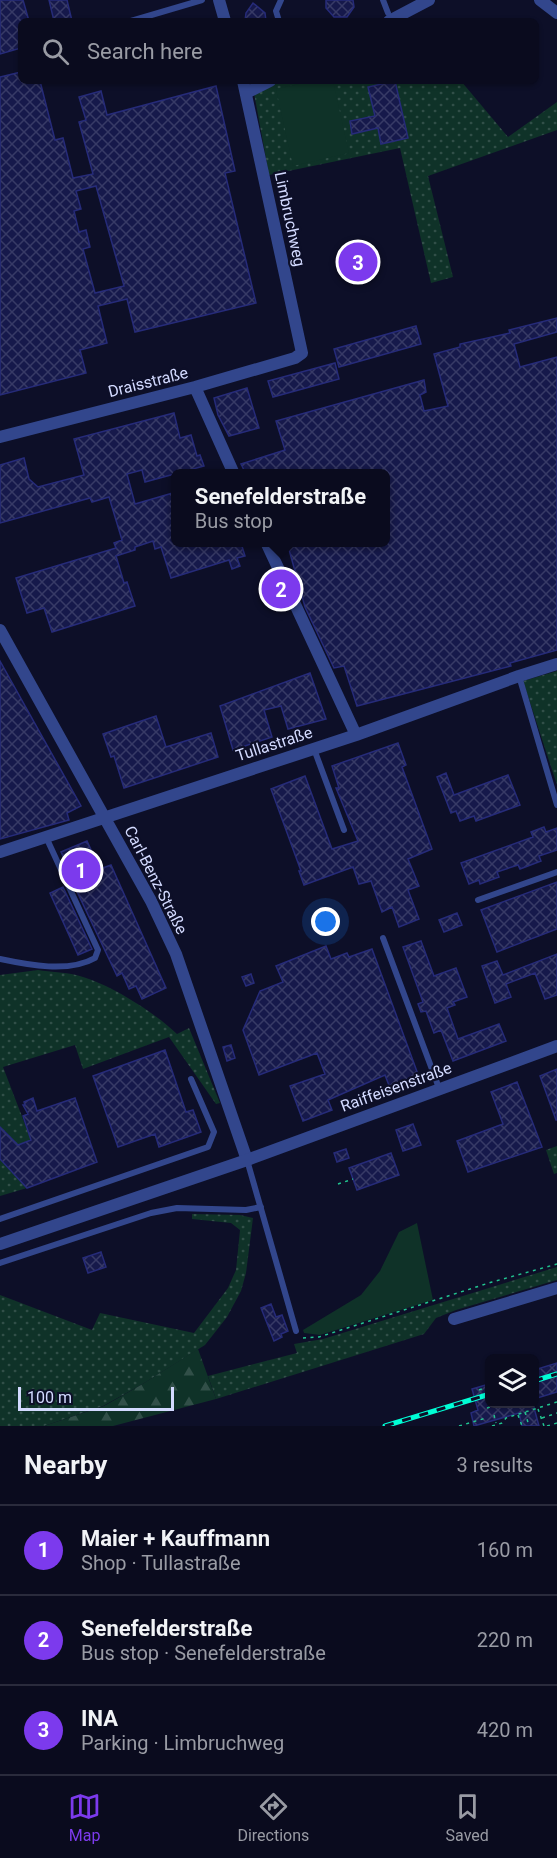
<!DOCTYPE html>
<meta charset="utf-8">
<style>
body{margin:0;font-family:Roboto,sans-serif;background:#18192b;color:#f1f3f6}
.controls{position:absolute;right:18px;bottom:18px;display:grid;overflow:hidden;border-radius:9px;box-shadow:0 2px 4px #0004}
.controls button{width:54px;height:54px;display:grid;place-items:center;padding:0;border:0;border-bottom:2px solid #2a2b3c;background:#0a0b1e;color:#f1f3f6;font:30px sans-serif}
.scale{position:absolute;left:18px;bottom:15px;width:156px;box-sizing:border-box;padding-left:6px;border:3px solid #d3daff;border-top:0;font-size:16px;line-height:21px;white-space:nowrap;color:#d3daff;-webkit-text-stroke:4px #0d0f28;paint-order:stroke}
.you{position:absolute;left:326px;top:922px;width:21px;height:21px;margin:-15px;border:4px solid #fff;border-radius:50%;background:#1a73e8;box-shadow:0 0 0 9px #1a73e833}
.badge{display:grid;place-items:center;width:39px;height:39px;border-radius:50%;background:#7c3aed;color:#fff;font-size:20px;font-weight:700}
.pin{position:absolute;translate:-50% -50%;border:3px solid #fff;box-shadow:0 2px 6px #0006}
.popup{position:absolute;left:171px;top:469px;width:219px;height:78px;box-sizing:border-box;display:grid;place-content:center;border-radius:9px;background:#0a0b1e;filter:drop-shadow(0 2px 4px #0005);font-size:20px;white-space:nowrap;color:#999ba4}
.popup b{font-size:22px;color:#f1f3f6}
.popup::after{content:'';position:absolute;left:50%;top:100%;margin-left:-12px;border:12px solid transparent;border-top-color:#0a0b1e}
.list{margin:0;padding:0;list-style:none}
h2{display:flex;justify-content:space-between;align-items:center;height:78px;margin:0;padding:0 24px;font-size:26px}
h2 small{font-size:20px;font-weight:400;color:#999ba4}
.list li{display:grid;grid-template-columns:39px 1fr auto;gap:18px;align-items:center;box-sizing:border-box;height:90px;padding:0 24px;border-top:2px solid #2a2b3c}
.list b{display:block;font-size:22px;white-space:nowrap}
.list p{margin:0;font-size:20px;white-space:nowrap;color:#999ba4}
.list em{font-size:20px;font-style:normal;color:#999ba4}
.icon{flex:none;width:33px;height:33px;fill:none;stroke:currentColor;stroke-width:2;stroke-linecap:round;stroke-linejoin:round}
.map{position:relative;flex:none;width:557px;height:1426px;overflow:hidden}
.search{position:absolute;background:#0a0b1e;box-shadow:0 2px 4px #0004;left:18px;right:18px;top:18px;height:66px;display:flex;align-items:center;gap:15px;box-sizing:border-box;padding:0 21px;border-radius:9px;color:#999ba4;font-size:22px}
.sheet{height:348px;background:#0a0b1e}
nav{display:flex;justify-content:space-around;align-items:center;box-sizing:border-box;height:84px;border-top:2px solid #2a2b3c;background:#0a0b1e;font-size:16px;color:#999ba4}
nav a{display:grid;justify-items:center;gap:3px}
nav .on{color:#7c3aed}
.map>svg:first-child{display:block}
.grass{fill:url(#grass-dots)}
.forest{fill:url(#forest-firs)}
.garden{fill:#0f3228}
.building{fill:url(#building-cross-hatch);stroke:#262b79;stroke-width:1.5;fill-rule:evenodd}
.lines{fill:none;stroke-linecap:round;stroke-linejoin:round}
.path{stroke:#21c590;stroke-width:1.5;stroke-dasharray:3 4.5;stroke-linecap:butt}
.service{stroke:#32468c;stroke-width:6}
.minor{stroke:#32468c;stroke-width:12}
.tertiary{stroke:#32468c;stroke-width:12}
.rail-casing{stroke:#00fed5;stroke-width:5}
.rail{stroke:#0d0f28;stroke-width:3;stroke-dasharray:9;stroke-linecap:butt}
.labels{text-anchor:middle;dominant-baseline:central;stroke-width:4.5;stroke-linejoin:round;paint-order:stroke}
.street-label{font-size:16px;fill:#d3daff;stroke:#0d0f28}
</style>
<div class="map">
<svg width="557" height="1426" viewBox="0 0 557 1426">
<defs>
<pattern id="grass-dots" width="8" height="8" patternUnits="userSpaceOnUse" patternTransform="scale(1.5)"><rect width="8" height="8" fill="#0f3228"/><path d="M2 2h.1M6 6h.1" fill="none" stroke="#314f48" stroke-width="1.8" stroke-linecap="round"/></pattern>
<pattern id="forest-firs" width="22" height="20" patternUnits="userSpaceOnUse" patternTransform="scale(1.5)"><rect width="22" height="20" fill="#0f3228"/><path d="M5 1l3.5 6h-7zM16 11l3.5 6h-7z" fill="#314f48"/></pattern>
<pattern id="building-cross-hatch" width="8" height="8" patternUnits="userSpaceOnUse" patternTransform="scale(1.5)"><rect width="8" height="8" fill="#16194b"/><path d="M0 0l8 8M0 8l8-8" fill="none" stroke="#373a66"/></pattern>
</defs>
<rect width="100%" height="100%" fill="#0d0f28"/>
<!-- grass -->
<path class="grass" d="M278 81H461L508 137 557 102V130L428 176 453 277 431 283 400 148 269 175 254 93Z
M557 671V785L523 681Z
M38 970C51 972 64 972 76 975 107 982 154 1012 177 1034L189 1028 220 1103 216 1104 169 1037 83 1069 75 1045 3 1067 31 1140 18 1145 5 1131 0 1130V975Z
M557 1146V1173L554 1174 546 1150Z
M0 1159 27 1188 0 1196Z
M192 1214 240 1215 253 1218 246 1273 241 1291 227 1317 205 1345 141 1385 103 1406 44 1426H0V1295L92 1330 100 1313 194 1333 228 1288 236 1270 240 1230 231 1223 192 1219Z
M557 1267V1280L456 1310 436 1318 424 1334 216 1399 208 1376 297 1353 294 1344 323 1339Z"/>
<!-- forest -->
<path class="forest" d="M198 1349 216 1399 113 1426H44L104 1406 141 1385Z"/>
<!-- garden -->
<path class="garden" d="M313 81H333L349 153 293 166 276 89Z
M417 1223 433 1300 320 1335 304 1333 303 1330 361 1295 380 1271 399 1232Z"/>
<!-- building -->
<path class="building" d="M0 0H23L29 21H21V48L0 54Z
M49 0H67L72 21H54Z
M326 0H353L354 7 347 17H334L326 8Z
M253 3 265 13 266 21H245L246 13Z
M21 72V81H40L55 140 63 138 73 178 93 174 79 122 86 120 79 97 101 91 107 115 216 86 235 171 225 173 256 303 135 332 127 299 98 306 107 343 80 350 86 373 0 395V77ZM96 186 124 286 95 293 83 249 90 247 86 230 79 232 74 211 81 209 76 191Z
M395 81 408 138 381 144 378 128 352 134 350 121 375 116 368 87Z
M557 318V332L514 344 520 367 557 357V650L510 663 511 666 357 706 344 666 334 668 305 607 288 546 300 543H386V474H246L241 464 285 450 276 421 424 380 426 392 420 395 424 411 448 406 434 354 460 347V344L510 333 509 330Z
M416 326 421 344 339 367 334 349Z
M335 363 339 379 273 397 268 381Z
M247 388 259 428 229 436 218 415 214 398Z
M174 413 180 438 191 435 197 456 200 455 204 466 145 482 142 470 127 474 135 504 176 492V543H241L245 556 237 558 240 566 232 569 229 560 171 578 161 547 155 549 153 541 135 547V550L116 556 124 583 127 582 135 606 52 632 44 608 27 613 16 578 116 548 114 543 122 540 109 497 92 502 90 498 0 523V465L24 458 29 479 38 487 84 475 74 439Z
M0 661 81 806 67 813 69 820 0 839Z
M310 673 326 719 288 729 281 706 264 710 272 737 233 750 220 706Z
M156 716 166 747 211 733 218 757 124 788 114 756 111 757 103 734Z
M398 743 406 765 402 767 432 849 408 859 419 886 408 890 419 919 399 927 392 907 382 912 371 881 359 884 353 867 304 885 299 871H301L271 789 305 776 332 849 358 841 336 788H339L332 766Z
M446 773 454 795 508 775 520 805 476 821 474 816 460 821 456 811 451 813 437 777Z
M544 827 546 832 557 828V850L539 856 541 861 520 869 518 865 497 872 499 877 480 884 479 880 469 884 461 863 533 837 531 832Z
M87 841 100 869 111 865 166 988 142 999 136 986 129 989 122 973 117 976 73 883 75 882 61 852Z
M557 882V929L497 952 481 910Z
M63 887 92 949 78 955 50 893Z
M457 913 462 925 444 932 439 920Z
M421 941 434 976 456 968 467 997 453 1002 455 1005 447 1008 458 1039 499 1024 506 1041 453 1061 441 1030 434 1033 426 1011 421 1012 418 1004 423 1002 403 947Z
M326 946 331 959 347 953 349 957 372 949 419 1077 390 1088 385 1075 328 1100 332 1110 303 1121 290 1086 325 1074 317 1053 259 1075 243 1030 260 991 283 982 276 966Z
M557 954V995L545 999 535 973 506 984 511 997 495 1003 482 966 497 961 503 975Z
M251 974 254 983 246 986 242 977Z
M231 1045 235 1058 227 1061 223 1047Z
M165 1050 186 1112 193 1110 201 1132 159 1147 155 1134 118 1147 93 1076Z
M557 1069V1120H556L540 1076Z
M517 1082 542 1147 468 1172 457 1141 503 1124 491 1092Z
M33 1098 37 1111 75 1098 97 1162 27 1188 0 1159V1127L18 1145 31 1140 23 1116 28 1114 23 1105H25L24 1102Z
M413 1124 421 1145 403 1151 396 1130Z
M346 1149 349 1158 337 1162 334 1153Z
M391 1153 399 1175 357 1190 349 1168Z
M101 1252 106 1267 88 1273 83 1258Z
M271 1304 276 1317 282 1315 288 1331 281 1334 282 1337 274 1341 261 1308Z
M557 1363V1392L534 1399V1370Z
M489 1384V1404H533L539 1426H522L519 1413 474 1426 471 1413 478 1410 472 1389Z"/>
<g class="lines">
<!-- path -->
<path class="path" d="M338 1184 353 1179
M303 1338 319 1337 492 1282 557 1264
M479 1390 490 1386
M487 1408 500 1404
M538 1409 544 1426
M525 1412 529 1426
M494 1415 496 1423
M518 1415 522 1426
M542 1418 557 1413
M459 1426 486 1418
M492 1426 502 1423 506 1418 557 1402
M547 1426 557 1423"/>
<!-- service -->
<path class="service" d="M383 0 388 13
M131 21 202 0
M279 21 276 11 281 0
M519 676 557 805
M314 749 344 830
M478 900 557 872
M383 938 439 1088
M0 959C28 965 69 973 95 958L98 950 46 837
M247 1160 296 1331
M0 1219 208 1147 214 1132 191 1079
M0 1263 151 1213 177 1208 246 1210 261 1207"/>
<!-- minor -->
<path class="minor" d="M219 0 225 21
M540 0 557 13
M389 21 429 0
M246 93 270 81
M195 387 234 474
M0 437 195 387 295 358 302 353 243 81
M266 542 356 735
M0 630 151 901 176 954 247 1160
M0 852 356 735 519 676 557 664
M454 1319 557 1288"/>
<!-- tertiary -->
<path class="tertiary" d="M0 1244 247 1160 557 1046"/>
<!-- rail casing -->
<g class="rail-casing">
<path id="rail" d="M534 1381 557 1374
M385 1426 490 1394"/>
</g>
<!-- rail -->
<use href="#rail" class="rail"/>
</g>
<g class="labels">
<!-- street labels -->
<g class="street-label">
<text transform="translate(290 219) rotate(78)">Limbruchweg</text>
<text transform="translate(148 382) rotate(-14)">Draisstraße</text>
<text transform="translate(274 744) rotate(-18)">Tullastraße</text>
<text transform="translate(156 880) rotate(63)">Carl-Benz-Straße</text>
<text transform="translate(396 1087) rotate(-20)">Raiffeisenstraße</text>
</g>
</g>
</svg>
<div class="controls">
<button><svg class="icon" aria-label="layers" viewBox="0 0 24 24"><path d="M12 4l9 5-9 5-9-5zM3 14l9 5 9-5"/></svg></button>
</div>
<div class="scale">100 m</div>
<div class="you"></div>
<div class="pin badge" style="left:81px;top:870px">1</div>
<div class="pin badge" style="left:281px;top:589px">2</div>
<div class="popup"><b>Senefelderstraße</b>Bus stop</div>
<div class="pin badge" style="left:358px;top:262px">3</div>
<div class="search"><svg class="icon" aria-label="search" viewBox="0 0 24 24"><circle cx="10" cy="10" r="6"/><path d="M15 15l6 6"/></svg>Search here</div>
</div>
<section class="sheet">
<h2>Nearby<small>3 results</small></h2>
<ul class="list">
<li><span class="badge">1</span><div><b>Maier + Kauffmann</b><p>Shop · Tullastraße</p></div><em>160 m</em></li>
<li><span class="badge">2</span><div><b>Senefelderstraße</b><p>Bus stop · Senefelderstraße</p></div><em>220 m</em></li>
<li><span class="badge">3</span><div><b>INA</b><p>Parking · Limbruchweg</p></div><em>420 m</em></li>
</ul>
</section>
<nav>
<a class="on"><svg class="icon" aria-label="map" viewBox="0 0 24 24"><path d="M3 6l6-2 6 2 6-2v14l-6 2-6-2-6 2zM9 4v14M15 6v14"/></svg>Map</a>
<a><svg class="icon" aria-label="directions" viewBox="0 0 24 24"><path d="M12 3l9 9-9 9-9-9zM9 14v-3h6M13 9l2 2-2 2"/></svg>Directions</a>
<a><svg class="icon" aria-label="saved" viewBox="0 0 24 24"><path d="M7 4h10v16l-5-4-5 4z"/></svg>Saved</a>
</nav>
